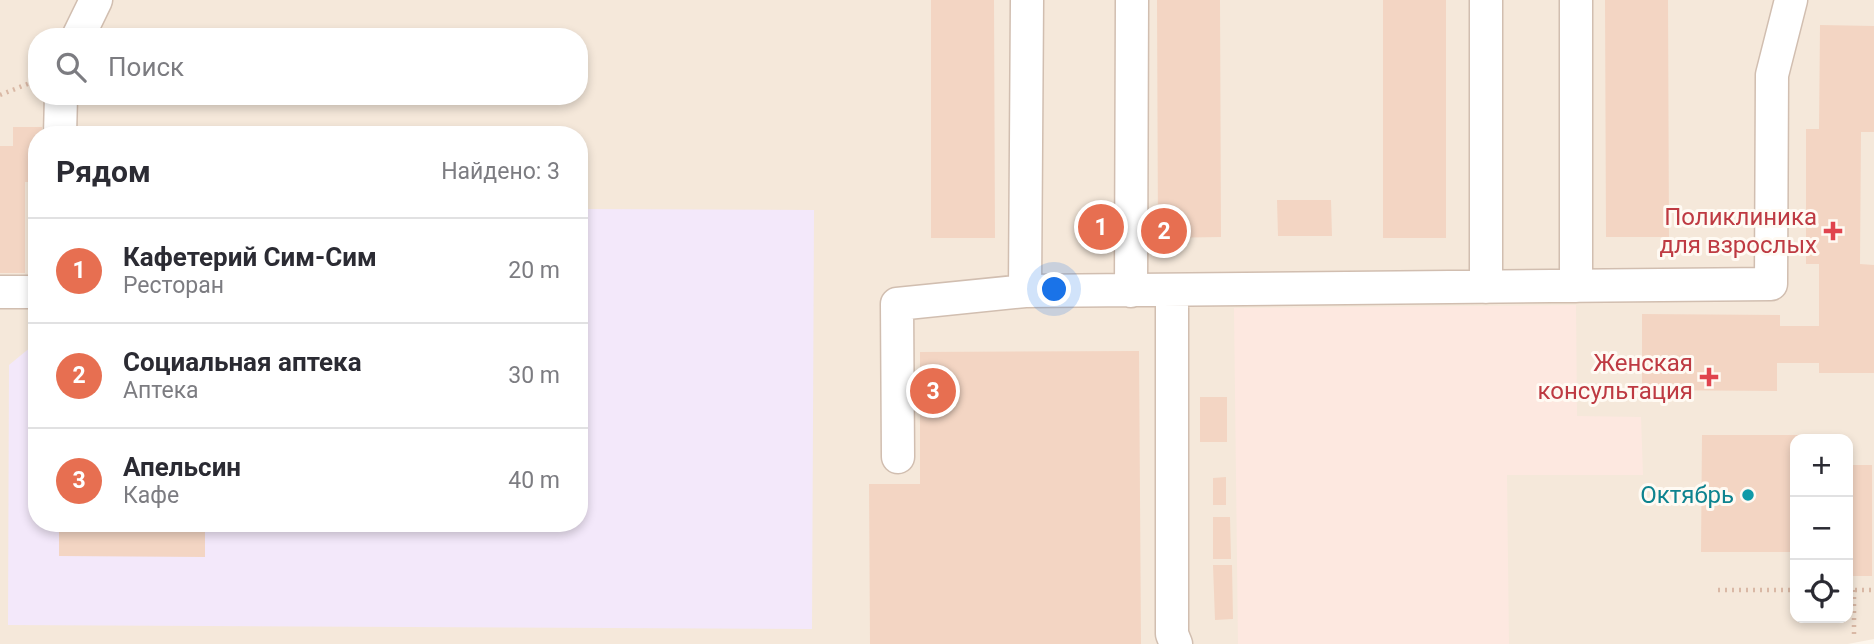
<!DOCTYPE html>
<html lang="ru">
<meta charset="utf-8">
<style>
body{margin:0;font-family:Roboto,sans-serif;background:#f2f2f3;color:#2b2b33}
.controls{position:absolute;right:21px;bottom:21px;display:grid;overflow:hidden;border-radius:14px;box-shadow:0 4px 10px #0003}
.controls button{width:63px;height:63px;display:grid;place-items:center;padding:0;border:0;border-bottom:2px solid #e1e1e2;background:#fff;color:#2b2b33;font:35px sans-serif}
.you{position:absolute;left:1055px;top:290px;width:24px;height:24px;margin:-18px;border:5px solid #fff;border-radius:50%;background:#1a73e8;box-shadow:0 0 0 10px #1a73e833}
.badge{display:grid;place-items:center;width:46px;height:46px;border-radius:50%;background:#e76f51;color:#fff;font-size:23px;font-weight:700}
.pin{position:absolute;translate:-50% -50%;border:4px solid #fff;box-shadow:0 2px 7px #0006}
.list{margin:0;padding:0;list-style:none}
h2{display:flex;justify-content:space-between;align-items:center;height:91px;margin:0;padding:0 28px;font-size:30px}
h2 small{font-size:23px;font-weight:400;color:#7c7c81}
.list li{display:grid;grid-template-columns:46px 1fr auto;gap:21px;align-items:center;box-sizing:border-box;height:105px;padding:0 28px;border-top:2px solid #e1e1e2}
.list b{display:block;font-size:26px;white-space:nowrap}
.list p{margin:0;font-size:23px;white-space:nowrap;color:#7c7c81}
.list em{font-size:23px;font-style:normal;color:#7c7c81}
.icon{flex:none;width:38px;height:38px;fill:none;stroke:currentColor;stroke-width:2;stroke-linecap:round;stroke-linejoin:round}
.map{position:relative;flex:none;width:1874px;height:644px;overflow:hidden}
.search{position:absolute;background:#fff;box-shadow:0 4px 10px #0003;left:28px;top:28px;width:560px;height:77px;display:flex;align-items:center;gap:18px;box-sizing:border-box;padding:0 24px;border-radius:28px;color:#7c7c81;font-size:26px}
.panel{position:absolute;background:#fff;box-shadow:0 4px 10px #0003;left:28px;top:126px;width:560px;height:406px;border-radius:28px}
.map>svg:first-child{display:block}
.residential{fill:#f5e8da;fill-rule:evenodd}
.commercial{fill:#fde8e0}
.education{fill:#f3e8fa}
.building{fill:#f3d5c3}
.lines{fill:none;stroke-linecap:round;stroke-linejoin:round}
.minor-casing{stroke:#d1beb0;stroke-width:35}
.path{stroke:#d9b8a5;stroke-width:4.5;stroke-dasharray:2 5;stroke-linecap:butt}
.minor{stroke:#fff;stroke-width:32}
.health-dot{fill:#e0444e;stroke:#fffaf3;stroke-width:2.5}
.culture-dot{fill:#0f9aa8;stroke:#fffaf3;stroke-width:2.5}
.labels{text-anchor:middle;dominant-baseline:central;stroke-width:6;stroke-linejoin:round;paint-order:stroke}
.health-label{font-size:24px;fill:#be3a42;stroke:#fffaf3;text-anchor:end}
.culture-label{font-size:24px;fill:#0d838f;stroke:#fffaf3;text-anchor:end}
</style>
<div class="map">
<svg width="1874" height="644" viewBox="0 0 1874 644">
<rect width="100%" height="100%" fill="#fdf6ec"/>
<!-- residential -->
<path class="residential" d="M0 0H1874V639L1848 644H0ZM37 37H579V96H37ZM37 135H579V523H37ZM1795 439H1848V618H1795Z"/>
<!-- commercial -->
<path class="commercial" d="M1576 305 1577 416 1641 417 1643 475H1507L1509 644H1238L1234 308Z"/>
<!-- education -->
<path class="education" d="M579 209 814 210 812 629 8 625 9 365 37 342V523H579Z"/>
<!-- building -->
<path class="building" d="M931 0H994L995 238H931Z
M1157 0H1220L1221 237 1158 238Z
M1383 0H1446V238H1383Z
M1605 0H1668L1669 237H1606Z
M1820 25 1874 26V132H1861L1860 264 1874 265V373H1819V363H1777V391L1642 390V314L1780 315V326H1819V264H1806V129H1819Z
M13 127H42V135H37V182H25V273H0V146H13Z
M1277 200H1331L1332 236H1278Z
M1082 213H1120V241H1082Z
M1139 351 1141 644H870L869 484H920V352Z
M1200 397H1227V442H1200Z
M1702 435H1839V439H1795V552H1701Z
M1848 465H1872V576H1848Z
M1226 477V505H1213V478Z
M1213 517H1230L1231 559H1213Z
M59 523H205V557L59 556Z
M1213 565H1232L1233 619 1215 620Z"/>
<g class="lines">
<!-- minor casing -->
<g class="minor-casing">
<path id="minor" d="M1486 0V287
M78 37 96 0
M60 135 61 96
M1576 286V0
M1172 290V634L1176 644
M1025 291 1027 0
M1131 291 1132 0
M0 292H37
M898 457 897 304 1025 291 1771 284 1772 75 1791 0"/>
</g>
<!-- path -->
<path class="path" d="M0 95 35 81
M1718 590H1795
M1848 590H1874
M1854 590V634"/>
<!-- minor -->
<use href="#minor" class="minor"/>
</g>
<!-- markers -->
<g class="health-dot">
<path d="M1829.5 220.5h7v7h7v7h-7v7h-7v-7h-7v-7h7z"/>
<path d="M1705.5 366.5h7v7h7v7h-7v7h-7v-7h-7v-7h7z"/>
</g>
<circle class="culture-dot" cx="1748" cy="495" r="7"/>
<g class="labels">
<!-- health labels -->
<g class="health-label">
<text x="1817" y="217">Поликлиника<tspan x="1817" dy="28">для взрослых</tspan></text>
<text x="1693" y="363">Женская<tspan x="1693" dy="28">консультация</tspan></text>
</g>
<!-- culture labels -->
<g class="culture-label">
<text x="1734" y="495">Октябрь</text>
</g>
</g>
</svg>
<div class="controls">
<button>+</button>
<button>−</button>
<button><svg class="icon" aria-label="locate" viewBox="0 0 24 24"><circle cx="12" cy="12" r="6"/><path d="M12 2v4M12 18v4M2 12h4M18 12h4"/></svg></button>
</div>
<div class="you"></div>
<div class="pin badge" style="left:1101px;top:227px">1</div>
<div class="pin badge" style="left:1164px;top:231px">2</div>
<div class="pin badge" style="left:933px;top:391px">3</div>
<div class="search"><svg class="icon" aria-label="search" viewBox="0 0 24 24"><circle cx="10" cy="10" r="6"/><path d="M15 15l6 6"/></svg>Поиск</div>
<section class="panel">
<h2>Рядом<small>Найдено: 3</small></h2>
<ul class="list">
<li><span class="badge">1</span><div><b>Кафетерий Сим-Сим</b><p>Ресторан</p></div><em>20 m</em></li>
<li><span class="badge">2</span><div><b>Социальная аптека</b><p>Аптека</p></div><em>30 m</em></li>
<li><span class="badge">3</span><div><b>Апельсин</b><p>Кафе</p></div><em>40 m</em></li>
</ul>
</section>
</div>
